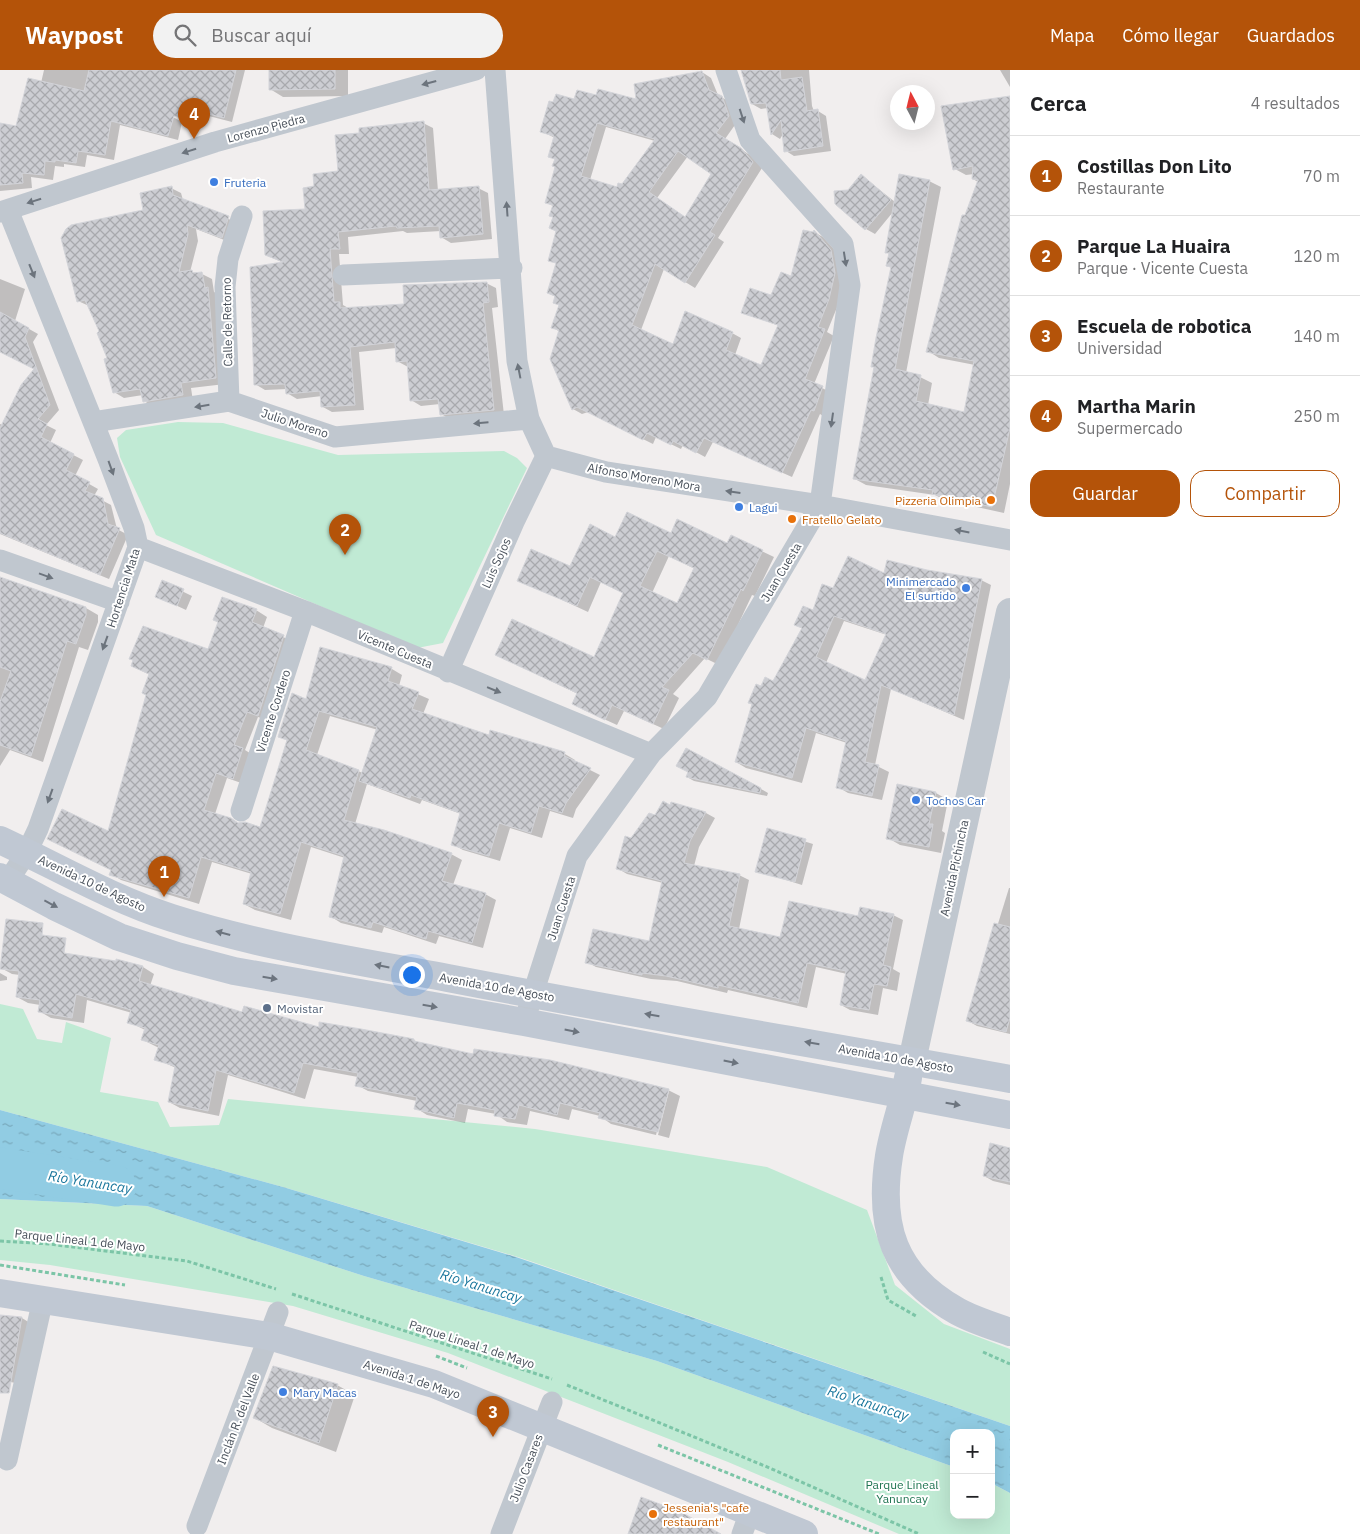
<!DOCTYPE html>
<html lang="es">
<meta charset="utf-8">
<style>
body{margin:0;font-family:"IBM Plex Sans",sans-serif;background:#f2f2f2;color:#202124}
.controls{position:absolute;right:15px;bottom:15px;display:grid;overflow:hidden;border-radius:10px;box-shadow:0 5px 20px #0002}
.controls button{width:45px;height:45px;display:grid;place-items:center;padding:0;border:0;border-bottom:1px solid #e0e0e0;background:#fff;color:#202124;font:25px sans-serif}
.compass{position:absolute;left:890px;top:15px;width:45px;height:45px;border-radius:50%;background:#fff;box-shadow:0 5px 20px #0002;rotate:353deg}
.you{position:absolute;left:411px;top:904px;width:18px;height:18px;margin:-12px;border:4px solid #fff;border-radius:50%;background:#1a73e8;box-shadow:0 0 0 8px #1a73e833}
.badge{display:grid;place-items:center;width:32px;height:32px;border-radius:50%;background:#b45309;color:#fff;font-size:16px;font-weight:700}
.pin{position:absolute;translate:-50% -41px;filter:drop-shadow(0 1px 2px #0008)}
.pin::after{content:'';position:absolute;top:26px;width:18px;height:15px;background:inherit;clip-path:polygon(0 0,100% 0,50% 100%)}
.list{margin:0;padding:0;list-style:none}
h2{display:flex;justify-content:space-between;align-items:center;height:65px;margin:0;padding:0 20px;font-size:21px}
h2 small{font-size:16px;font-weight:400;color:#757577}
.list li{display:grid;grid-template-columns:32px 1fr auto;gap:15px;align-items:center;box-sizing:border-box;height:80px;padding:0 20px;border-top:1px solid #e0e0e0}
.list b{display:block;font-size:19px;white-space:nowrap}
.list p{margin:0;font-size:16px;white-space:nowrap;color:#757577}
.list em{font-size:16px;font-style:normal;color:#757577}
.actions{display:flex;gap:10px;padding:15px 20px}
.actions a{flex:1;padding:11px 0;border:1px solid #b45309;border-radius:15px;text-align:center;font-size:18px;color:#b45309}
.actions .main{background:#b45309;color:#fff}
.icon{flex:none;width:28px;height:28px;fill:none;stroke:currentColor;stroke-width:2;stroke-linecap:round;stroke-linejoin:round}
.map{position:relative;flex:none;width:1010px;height:1464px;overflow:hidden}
header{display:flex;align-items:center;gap:30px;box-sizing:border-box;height:70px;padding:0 25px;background:#b45309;color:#fff}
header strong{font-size:24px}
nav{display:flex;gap:28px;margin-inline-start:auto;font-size:18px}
.search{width:350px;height:45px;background:#f2f2f2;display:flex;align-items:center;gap:12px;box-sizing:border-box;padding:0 18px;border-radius:28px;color:#757577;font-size:19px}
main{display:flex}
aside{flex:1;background:#fff}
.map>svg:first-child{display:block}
.green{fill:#c0ead4}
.water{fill:url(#water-ripples)}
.shadow{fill:#0003;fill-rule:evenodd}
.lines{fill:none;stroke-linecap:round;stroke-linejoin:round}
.river{stroke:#91cce3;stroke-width:41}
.building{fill:url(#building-cross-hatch);stroke:#d3d4d9;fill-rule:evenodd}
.path{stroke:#7cc5a7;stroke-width:3;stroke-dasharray:4 2.5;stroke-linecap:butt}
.minor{stroke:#c0c7cf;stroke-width:21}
.tertiary{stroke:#c0c7cf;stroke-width:28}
.secondary{stroke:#c0c8d3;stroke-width:28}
.oneway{fill:#6c747d}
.oneway2{fill:#6c747e}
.shop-dot{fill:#3f7fe0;stroke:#fff;stroke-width:2}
.food-dot{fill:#e8710a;stroke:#fff;stroke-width:2}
.service-dot{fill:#5c6f8a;stroke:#fff;stroke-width:2}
.labels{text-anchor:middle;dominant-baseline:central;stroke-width:4;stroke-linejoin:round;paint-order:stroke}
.street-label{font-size:12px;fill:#48505a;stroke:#fff}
.shop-label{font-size:12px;fill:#366cbe;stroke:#fff;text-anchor:start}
.food-label{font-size:12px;fill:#c56008;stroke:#fff;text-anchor:start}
.service-label{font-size:12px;fill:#4e5e75;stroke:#fff;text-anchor:start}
.park-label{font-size:12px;fill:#1f7451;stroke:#fff}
.water-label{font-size:14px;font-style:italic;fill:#19769c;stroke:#fff}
</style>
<header>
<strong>Waypost</strong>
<div class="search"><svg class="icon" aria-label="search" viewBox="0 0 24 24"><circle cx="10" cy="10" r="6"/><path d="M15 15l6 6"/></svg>Buscar aquí</div>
<nav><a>Mapa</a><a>Cómo llegar</a><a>Guardados</a></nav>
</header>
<main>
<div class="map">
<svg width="1010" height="1464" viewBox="0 0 1010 1464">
<defs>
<pattern id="water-ripples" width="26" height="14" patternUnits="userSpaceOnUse" patternTransform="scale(1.25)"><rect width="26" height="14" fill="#91cce3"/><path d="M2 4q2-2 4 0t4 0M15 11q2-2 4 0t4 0" fill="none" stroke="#78a8bb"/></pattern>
<pattern id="building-cross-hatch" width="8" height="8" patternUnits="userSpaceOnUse" patternTransform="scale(1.25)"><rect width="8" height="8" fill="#cccdd2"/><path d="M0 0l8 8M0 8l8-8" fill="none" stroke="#a8a9ad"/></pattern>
</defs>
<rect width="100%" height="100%" fill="#f1eeee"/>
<!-- green -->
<path class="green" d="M178 352 223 353 338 385 504 381 517 388 527 398 443 573 417 578 156 465 120 387 117 368 126 360Z
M0 934 23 939 37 969 62 973 66 952 111 968 100 1022 158 1032 170 1057 219 1055 228 1029 535 1059 767 1097 867 1140 895 1215 944 1254 1010 1279V1356L521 1188 283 1117 0 1040Z
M0 1129 147 1136 364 1206 657 1291 954 1397V1445H991V1413L1010 1423V1464H899L728 1392 448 1283 293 1236 50 1195 0 1190Z"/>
<!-- water -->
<path class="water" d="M0 1040 283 1117 516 1187 1010 1356V1423L991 1413V1363H954V1397L657 1291 364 1206 147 1136 0 1129V1115L31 1114 71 1105 74 1099 0 1078Z"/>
<!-- shadow -->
<path class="shadow" d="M44 0H184L173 47 182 52 178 70 120 55 114 90 87 85 85 97 64 94V97L55 96 53 110 31 107 32 118 0 121V54L17 57 41 13Z
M207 0H245L232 52 201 44 193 39Z
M270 0H348V26L283 27 270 19Z
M747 0H809L812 36 814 41H818L826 46 831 81 794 86 786 81 783 64 780 69 772 64 768 38 761 39 752 34Z
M1000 0H1010V17Z
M702 2 711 8 718 25 731 33 737 52 725 69 750 85 762 98 718 168 724 172 695 218 664 199 641 260 673 275 732 263 741 268 735 285 762 297 779 256 743 242 772 227 792 207 814 162 823 167 840 186 844 209 838 235 827 262 834 266 814 314 832 323 823 346 820 344 792 407 713 372 705 387 683 375 681 379 656 367 653 374 588 342 582 344 573 339 560 262 552 257 560 235 556 227 548 223 557 194 550 190 557 162 551 158 554 148 553 136 547 133 556 97V90L549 87 555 68 541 61 575 31 597 27 638 31ZM606 57 655 71 623 116 617 119 590 110ZM688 86 712 103 686 148 657 128Z
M1010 27V414L1004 443 945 430 935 425 866 415 855 409 875 298 873 296 892 198 887 196 890 184 886 182 893 142 875 164 866 159 849 121 861 105 895 132 929 111 941 117 906 303 920 307 932 313 928 335 965 343 975 295 939 288 928 281 965 147 978 112 973 109 974 104 966 105 955 99Z
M423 53 433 58 438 121 478 118 488 123 492 169 451 173 441 167V161L407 163 403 161 348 167 349 184H339L343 235 350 239 406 235 486 213 496 218 498 237 492 238 504 345 450 349 441 344 440 334 421 336 411 330 408 297 397 291 396 278 359 282 364 340 332 342 323 337 322 326 297 329 287 323V319L265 320 255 314 284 193 266 185 307 140 315 117 340 102 360 64Z
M171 118 181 123 183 130 238 153 232 173 196 159 198 171 190 202 202 204 212 209 214 222 218 224 225 314 191 318 193 331 154 337 144 331 143 325 124 328 114 322 101 262 89 236 78 231 145 141Z
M0 209 25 219 15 251 38 264 33 272 59 340 46 355 56 360 50 373 83 390 75 406 98 419 94 426 111 435 117 459 128 465 109 509 0 464V354L3 355 35 299 0 281Z
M671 464 727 475 731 466 774 487 755 526 752 525 719 595 705 588 673 624 679 628 664 659 624 641 617 655 584 640 578 624 497 585 594 589 625 524 601 512 588 542 519 510 571 498 615 468ZM669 486 695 499 677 535 652 523Z
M927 501 981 510 991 515 964 650 891 619 875 695 889 702 882 730 848 723 838 717 847 673 816 663 802 713 746 698 736 692 761 618 774 612 803 559 796 554 814 541 833 519 884 505ZM844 551 887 565 866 611 826 593Z
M0 509 86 538 98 545V552L88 580 79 577 43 692 10 680 0 696Z
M163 512 192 526 186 540 156 526Z
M256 540 267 547 263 558 294 572 269 651 258 647 245 680 253 685 244 714 227 708 215 744 239 754 261 758 288 671 279 666 306 630 321 579 392 599 402 605 399 616 429 629 423 644 490 667 491 662 565 684 575 690 574 692 600 705 576 739 573 748 550 741 542 768 510 758 500 791 463 780 452 774 461 744 422 730 420 734 367 714 355 754 451 784 462 790 453 815 485 824 496 830 483 878 439 866 436 874 384 857 382 863 341 853 330 846 345 788 311 777 291 850 255 840 244 834 252 804 212 792 199 834 121 810 111 804 109 763 148 625 150 605 132 596 209 580ZM330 646 378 660 363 703 317 685Z
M687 707 761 719 768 723 767 726 694 711Z
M936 723 948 730 942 761 945 763 941 783 900 775 888 768Z
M672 734 706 743 715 748 699 777 694 796 739 805 749 810 739 859 781 869 859 848 893 845 903 850 893 899 900 903 897 921 883 918 878 945 850 940 841 935 847 904 816 897 807 938 728 920 727 923 677 911 651 909 596 897 587 892 650 873 663 813 627 804 617 798 631 770Z
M768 760 813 774 802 815 757 801Z
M1009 818H1010V964L977 956 968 951Z
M143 897 154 904 150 916 243 943 320 958 414 970 420 974 474 985 668 1020 680 1026 669 1068 658 1065 669 1021H667L656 1065 611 1054 600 1046 572 1039 569 1050 530 1041 527 1055 507 1052 496 1044 468 1039 465 1053 427 1045 416 1038 417 1031 368 1021 357 1015 358 1007 314 999 305 1029 228 1005 219 1046 180 1038 169 1032 176 998 156 989 159 978 143 970 145 960 129 952 132 943 87 930 84 953 51 948 39 941 40 935 28 933 17 927 20 905 12 904 1 898Z
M0 903 7 907V910L0 911Z
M1010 1079V1115L993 1111 984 1106Z
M0 1246 22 1248 30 1253 21 1314 0 1310Z
M337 1315 355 1325 336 1382 272 1358 255 1348Z"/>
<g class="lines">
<!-- river -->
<path class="river" d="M0 1098 116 1116"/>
</g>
<!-- building -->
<path class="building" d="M89 0H236L224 48 201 42 199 52 174 46 168 66 111 51 105 85 78 81 76 93 55 90V92L45 91 44 105 22 103 23 113 0 115V53L16 56 28 8 84 21Z
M269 0H335V19L269 20Z
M741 0H780L781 10 802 7 807 41 818 39 823 76 784 82 781 50 771 65 766 33 751 34Z
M702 1 709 20 722 26 729 46 716 63 741 78 753 92 710 162 715 165 685 213 655 194 632 255 673 274 685 241 733 262 726 280 761 295 778 255 741 243 750 218 771 225 781 202 791 206 803 160 813 162 814 160 831 180 835 203 829 229 818 257 825 259 805 309 823 316 814 341 811 340 782 403 704 368 696 383 673 371 671 375 647 363 643 370 577 337 572 340 550 289 559 260 551 258 559 235 553 233 555 226 547 223 556 193 548 191 556 161 549 158 553 147 549 146 553 135 545 133 555 97 552 96 555 89 548 87 554 66 540 62 549 31 553 32 556 24 574 29 577 20 596 25 598 19 636 29 634 14ZM597 53 655 69 622 114 618 113 617 117 581 106ZM678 81 711 104 685 147 649 122Z
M1010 26V358L992 437 932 424 933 420 853 409 874 297H871L876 268 891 197 886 196 889 183H885L899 104 930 110 895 299 921 305 916 331 964 342 974 291 926 282 962 145H965L978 110 972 109 973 96 953 100 941 36Z
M424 51 429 120 479 116 483 164 440 168 439 156 397 158 396 156 338 162 340 179H330L334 232H340V238L404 234 403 215 487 212 489 232 483 233 494 340 440 345 438 329 410 331 407 291 396 292 395 272 350 277 355 335 321 337 320 321 286 324 285 314 254 315 250 197 283 192 265 185 263 141 305 139 303 118 314 116 313 104 338 101 335 65 359 63V58Z
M861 104 891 130 865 160 835 134 834 121 848 120Z
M172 116 173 125 229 146 222 168 187 155 188 164 179 202 192 200 193 203 202 202 205 218 208 217 216 308 181 313 183 325 143 332 140 319 113 323 104 289 107 288 97 263 99 261 85 230 77 232 61 168 66 159 71 155 143 140 140 123Z
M0 242 29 258 25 267 50 335 38 349 47 354 41 367 74 384 66 400 90 412 85 421 103 428 108 454 120 458 100 505 0 463V358L21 315 34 299 0 282Z
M627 442 671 463 677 449 727 473 731 465 763 480 743 521 741 519 707 590 693 583 662 617 669 620 653 654 612 635 605 650 572 634 577 623 495 585 512 549 594 587 623 523 590 507 577 536 517 511 531 479 570 496 590 454 615 467ZM657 481 694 498 677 533 640 516Z
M848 486 884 503 887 490 927 500 982 509 954 645 881 615 865 692 879 695 872 726 836 718 846 671 806 658 792 708 735 692 752 634 748 633 756 614 761 616 765 607 773 611 802 558 794 555 803 536 813 540 822 514 833 518ZM834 546 886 564 865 610 816 587Z
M0 507 86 537V545L76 574 67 571 31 686 0 675V632L11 601 0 597Z
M162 510 184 519 177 536 155 527Z
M222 527 257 539 252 552 284 565 258 646 247 642 234 675 243 678 233 709 216 703 204 740 231 748 238 753 245 752 260 757 287 670 278 667 292 623 306 629 320 577 392 597 388 611 419 622 412 639 489 665 490 660 565 682 564 686 591 698 566 733 562 743 539 736 531 763 499 753 489 786 451 775 460 743 411 725 410 728 359 711 377 657 319 641 306 680 359 700 344 750 384 760 452 783 442 811 486 823 472 873 428 861 426 869 373 852 371 858 329 847 344 786 301 772 280 844 243 834 251 802 201 787 189 828 109 805 111 800 47 769 62 739 108 761 146 625 142 623 149 604 131 596 133 590 129 589 143 556 208 579 218 552 213 550Z
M686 678 761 718 760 723 686 707 688 702 676 696Z
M897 714 936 722 929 754H933L929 777 886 769Z
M663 731 670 735 671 732 706 742 690 771 684 793 740 804 729 856 780 867 789 831 858 846 860 837 894 844 883 895 891 897 887 916 874 914 869 940 840 935 846 901 807 893 798 933 718 915V918L666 906 642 903V905L585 893 593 859 649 871 662 811 616 799 625 766 631 768 649 743 655 745Z
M767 758 806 769 795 812 755 802Z
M6 849 43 853 42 865 66 868 64 883 116 891V889L143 896 139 911 242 942 244 936 319 957V952L361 959 414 969V971L473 984 474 979 550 990 669 1019 658 1062 598 1048 600 1043 560 1033 557 1045 519 1035 515 1049 494 1046 495 1040 457 1033 454 1048 414 1039 417 1027 355 1016 358 1003 303 993 294 1023 216 1000 208 1041 168 1032 175 996 154 990 159 975 141 970 145 958 127 953 131 940 76 924 72 948 38 942 40 930 16 927 19 901 0 899Z
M994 853 1010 857V948L1006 962 966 951Z
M990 1073 1010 1078V1112L983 1106Z
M0 1245 22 1247 9 1323H0Z
M273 1296 338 1314 319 1373 253 1348Z
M641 1427 681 1442 721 1464H628Z"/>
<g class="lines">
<!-- path -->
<path class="path" d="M0 1171 49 1174 187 1191 276 1219
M0 1195 125 1215
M881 1207 888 1230 916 1246
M292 1224 552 1309
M983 1282 1010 1294
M436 1286 467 1298
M567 1315 765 1396 919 1464
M658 1375 879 1464"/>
<!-- minor -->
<path class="minor" d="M495 0 517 291 529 349 546 386 606 402 820 435 1010 470
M8 140 108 389 134 458 138 477 38 759 27 782 8 811
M0 142 215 72 476 0
M343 205 512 198
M229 331 225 217 228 189 242 146
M93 352 229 331 335 367 529 349
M138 477 305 541 651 684
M0 490 119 532
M448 602 514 452 546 386
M241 741 305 541
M524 952 577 786 651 684 707 627 820 435 850 215 843 174 750 70 726 0
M7 1390 43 1229
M197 1456 278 1242
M501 1464 552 1332
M742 1464 750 1442"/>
<!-- tertiary -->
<path class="tertiary" d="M912 991 1010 542"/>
<!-- secondary -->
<path class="secondary" d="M0 770C56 796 112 829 172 848 263 877 359 891 453 909 638 945 824 975 1010 1009
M0 807 54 836 119 867 177 886 234 901 524 952 1010 1045
M908 1008C903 1035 893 1060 889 1086 878 1156 893 1205 957 1241 973 1250 993 1256 1010 1262
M0 1223 269 1266 434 1314 804 1464"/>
</g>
<!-- one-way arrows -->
<defs><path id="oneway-solid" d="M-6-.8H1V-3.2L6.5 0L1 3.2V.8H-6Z" transform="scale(1.25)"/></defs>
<g class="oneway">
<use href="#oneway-solid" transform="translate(429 13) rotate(165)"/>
<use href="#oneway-solid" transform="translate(742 46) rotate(72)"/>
<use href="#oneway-solid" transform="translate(189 81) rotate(162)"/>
<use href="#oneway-solid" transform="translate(34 131) rotate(162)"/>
<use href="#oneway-solid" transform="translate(507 139) rotate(-94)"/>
<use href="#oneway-solid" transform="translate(845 189) rotate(81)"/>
<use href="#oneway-solid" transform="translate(32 201) rotate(68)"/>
<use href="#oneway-solid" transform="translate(519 301) rotate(-101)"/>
<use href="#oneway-solid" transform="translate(202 336) rotate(171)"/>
<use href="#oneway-solid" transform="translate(832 350) rotate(98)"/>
<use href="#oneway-solid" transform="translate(481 353) rotate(175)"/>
<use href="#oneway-solid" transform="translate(111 398) rotate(70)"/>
<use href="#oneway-solid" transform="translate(733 422) rotate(-172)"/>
<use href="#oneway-solid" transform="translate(962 461) rotate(-169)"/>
<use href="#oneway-solid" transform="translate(46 506) rotate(20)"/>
<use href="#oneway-solid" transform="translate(105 573) rotate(110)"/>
<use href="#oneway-solid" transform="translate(494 620) rotate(22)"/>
<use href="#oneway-solid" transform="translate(50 726) rotate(110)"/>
</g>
<g class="oneway2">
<use href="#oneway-solid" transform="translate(51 834) rotate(28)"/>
<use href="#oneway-solid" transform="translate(223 863) rotate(-165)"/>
<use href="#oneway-solid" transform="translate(382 896) rotate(-169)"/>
<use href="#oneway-solid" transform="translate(270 908) rotate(9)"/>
<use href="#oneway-solid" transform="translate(430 936) rotate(10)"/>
<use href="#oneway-solid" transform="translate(652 945) rotate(-170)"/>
<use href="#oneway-solid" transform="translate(572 961) rotate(11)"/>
<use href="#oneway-solid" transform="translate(812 973) rotate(-170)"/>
<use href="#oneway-solid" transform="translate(731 992) rotate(11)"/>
<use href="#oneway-solid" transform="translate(953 1034) rotate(10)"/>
</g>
<!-- markers -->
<g class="shop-dot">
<circle cx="214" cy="112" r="5"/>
<circle cx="739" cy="437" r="5"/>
<circle cx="966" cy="518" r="5"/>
<circle cx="916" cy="730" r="5"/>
<circle cx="283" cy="1322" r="5"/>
</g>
<g class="food-dot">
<circle cx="991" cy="430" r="5"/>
<circle cx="792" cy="449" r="5"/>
<circle cx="653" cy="1444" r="5"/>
</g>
<circle class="service-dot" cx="267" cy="938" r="5"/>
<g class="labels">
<!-- street labels -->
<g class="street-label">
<text transform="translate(266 58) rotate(-15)">Lorenzo Piedra</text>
<text transform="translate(227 252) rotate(-91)">Calle de Retorno</text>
<text transform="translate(295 353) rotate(18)">Julio Moreno</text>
<text transform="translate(644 407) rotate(10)">Alfonso Moreno Mora</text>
<text transform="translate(496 493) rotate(-66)">Luis Sojos</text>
<text transform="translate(781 502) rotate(-59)">Juan Cuesta</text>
<text transform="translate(123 518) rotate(-72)">Hortencia Mata</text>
<text transform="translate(395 579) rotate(23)">Vicente Cuesta</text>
<text transform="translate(273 641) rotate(-72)">Vicente Cordero</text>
<text transform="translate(954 798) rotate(-78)">Avenida Pichincha</text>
<text transform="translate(92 813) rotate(25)">Avenida 10 de Agosto</text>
<text transform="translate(561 838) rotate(-72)">Juan Cuesta</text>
<text transform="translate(497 917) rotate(10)">Avenida 10 de Agosto</text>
<text transform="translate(896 988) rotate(10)">Avenida 10 de Agosto</text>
<text transform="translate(80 1170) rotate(6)">Parque Lineal 1 de Mayo</text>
<text transform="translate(472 1274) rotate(18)">Parque Lineal 1 de Mayo</text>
<text transform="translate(412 1309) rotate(18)">Avenida 1 de Mayo</text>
<text transform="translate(238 1349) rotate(-69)">Inclán R. del Valle</text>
<text transform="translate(526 1398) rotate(-69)">Julio Casares</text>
</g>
<!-- shop labels -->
<g class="shop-label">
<text x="224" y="112">Fruteria</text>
<text x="749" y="437">Lagui</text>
<text x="956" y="511" text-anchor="end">Minimercado<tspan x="956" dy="14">El surtido</tspan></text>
<text x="926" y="730">Tochos Car</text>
<text x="293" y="1322">Mary Macas</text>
</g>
<!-- food labels -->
<g class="food-label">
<text x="981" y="430" text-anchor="end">Pizzeria Olimpia</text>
<text x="802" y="449">Fratello Gelato</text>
<text x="663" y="1437">Jessenia's "cafe<tspan x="663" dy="14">restaurant"</tspan></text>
</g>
<!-- service labels -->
<g class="service-label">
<text x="277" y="938">Movistar</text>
</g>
<!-- park labels -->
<g class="park-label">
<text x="902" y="1414">Parque Lineal<tspan x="902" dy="14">Yanuncay</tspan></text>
</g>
<!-- water labels -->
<g class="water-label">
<text transform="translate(90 1112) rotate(9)">Río Yanuncay</text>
<text transform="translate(481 1216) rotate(17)">Río Yanuncay</text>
<text transform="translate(868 1333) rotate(18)">Río Yanuncay</text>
</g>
</g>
</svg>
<div class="controls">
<button>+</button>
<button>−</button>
</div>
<svg class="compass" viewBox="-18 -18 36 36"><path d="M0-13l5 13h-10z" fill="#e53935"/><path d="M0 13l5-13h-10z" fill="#757577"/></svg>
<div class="you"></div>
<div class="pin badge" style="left:164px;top:827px">1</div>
<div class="pin badge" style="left:345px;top:485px">2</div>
<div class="pin badge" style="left:493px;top:1367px">3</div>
<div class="pin badge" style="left:194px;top:69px">4</div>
</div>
<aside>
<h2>Cerca<small>4 resultados</small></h2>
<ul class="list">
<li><span class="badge">1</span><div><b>Costillas Don Lito</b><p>Restaurante</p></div><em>70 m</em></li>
<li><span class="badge">2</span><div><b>Parque La Huaira</b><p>Parque · Vicente Cuesta</p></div><em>120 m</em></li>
<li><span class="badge">3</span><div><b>Escuela de robotica</b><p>Universidad</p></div><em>140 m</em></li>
<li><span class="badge">4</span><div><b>Martha Marin</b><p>Supermercado</p></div><em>250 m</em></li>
</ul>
<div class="actions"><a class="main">Guardar</a><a>Compartir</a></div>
</aside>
</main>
